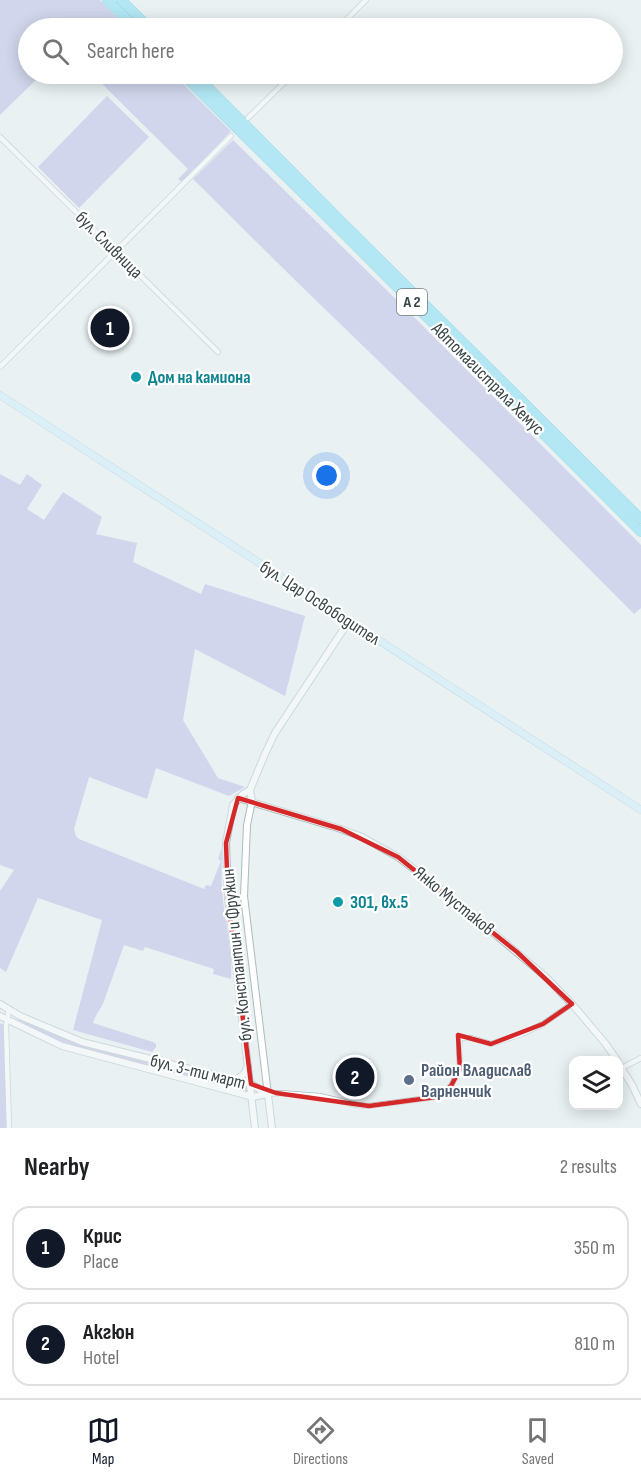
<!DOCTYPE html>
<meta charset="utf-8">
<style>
body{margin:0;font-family:"Sofia Sans Condensed",sans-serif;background:#f2f2f2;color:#202124}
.controls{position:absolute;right:18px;bottom:18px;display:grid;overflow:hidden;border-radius:12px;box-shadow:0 3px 15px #0003}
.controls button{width:54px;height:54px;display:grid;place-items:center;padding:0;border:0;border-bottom:2px solid #e0e0e0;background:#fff;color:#202124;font:30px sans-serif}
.you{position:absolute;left:327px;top:476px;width:21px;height:21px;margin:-15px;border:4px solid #fff;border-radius:50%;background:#1a73e8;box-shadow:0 0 0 9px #1a73e833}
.badge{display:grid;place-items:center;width:39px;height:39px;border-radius:50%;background:#111827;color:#fff;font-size:20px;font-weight:700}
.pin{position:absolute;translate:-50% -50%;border:3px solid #fff;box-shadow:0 2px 6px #0006}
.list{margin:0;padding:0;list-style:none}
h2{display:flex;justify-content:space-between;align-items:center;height:78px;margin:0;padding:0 24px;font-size:26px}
h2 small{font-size:20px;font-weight:400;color:#757577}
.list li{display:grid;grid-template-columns:39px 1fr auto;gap:18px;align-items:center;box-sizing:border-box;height:84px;margin:0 12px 12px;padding:0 12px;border:2px solid #e0e0e0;border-radius:18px}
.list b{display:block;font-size:22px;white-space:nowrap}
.list p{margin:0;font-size:20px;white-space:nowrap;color:#757577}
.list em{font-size:20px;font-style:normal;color:#757577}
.icon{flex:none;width:33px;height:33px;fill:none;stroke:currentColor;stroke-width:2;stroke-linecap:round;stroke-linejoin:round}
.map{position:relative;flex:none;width:641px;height:1128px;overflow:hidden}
.search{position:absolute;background:#fff;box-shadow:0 3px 15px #0003;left:18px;right:18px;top:18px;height:66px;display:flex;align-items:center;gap:15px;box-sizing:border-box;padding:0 21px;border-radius:33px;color:#757577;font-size:22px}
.sheet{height:270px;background:#fff}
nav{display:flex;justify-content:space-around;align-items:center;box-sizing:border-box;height:84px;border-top:2px solid #e0e0e0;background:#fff;font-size:16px;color:#757577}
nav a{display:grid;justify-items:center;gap:3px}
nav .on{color:#111827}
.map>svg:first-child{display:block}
.green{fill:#b4b6e5}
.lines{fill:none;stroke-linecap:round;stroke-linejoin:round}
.minor-casing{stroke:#acbbbe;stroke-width:6}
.tertiary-casing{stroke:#acbbbe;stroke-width:8}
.secondary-casing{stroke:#99c0cd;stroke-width:8}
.motorway-casing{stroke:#42bed4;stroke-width:10}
.minor{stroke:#fff;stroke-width:4.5}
.tertiary{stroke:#fff;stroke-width:6}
.secondary{stroke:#cbeefb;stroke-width:7}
.motorway{stroke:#72dcf5;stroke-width:9}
.marked{fill:none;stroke:#d62828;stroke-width:4.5;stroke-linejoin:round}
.culture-dot{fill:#0f9aa8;stroke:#fff;stroke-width:2}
.service-dot{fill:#5c6f8a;stroke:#fff;stroke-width:2}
.labels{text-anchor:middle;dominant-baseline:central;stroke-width:4.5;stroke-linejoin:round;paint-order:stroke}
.shield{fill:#fff;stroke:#747d7e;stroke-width:1.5}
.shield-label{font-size:16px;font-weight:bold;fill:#384547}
.street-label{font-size:18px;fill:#384547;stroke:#fff}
.culture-label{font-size:18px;font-weight:bold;fill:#0d838f;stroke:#fff;text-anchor:start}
.service-label{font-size:18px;font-weight:bold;fill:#4e5e75;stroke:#fff;text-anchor:start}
</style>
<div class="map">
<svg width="641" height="1128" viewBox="0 0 641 1128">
<rect width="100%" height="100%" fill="#e9f1f3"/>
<!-- green -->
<path class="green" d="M0 0H100L128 28H28V74H42L0 115Z
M92 74H173L231 131 182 182 178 179 188 169Z
M107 96 149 137 79 208 38 167Z
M233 140 410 313 641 545V608L634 614 486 465 297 282 193 179Z
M0 474 20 485 27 474 42 485 27 509 44 520 63 492 102 517 96 534 137 543 133 562 201 594 205 584 305 616 285 696 195 649 183 720 218 778 245 787 229 796 156 768 147 799 89 777 74 829 76 836 79 839 204 889 206 885 211 886 221 861 218 859 222 848C222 862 221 877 222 890 224 920 233 949 231 979L213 974 214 969 145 947 143 951 124 945 104 1001C101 1009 95 1015 93 1023L153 1042 156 1044V1047L152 1052 73 1030 102 920 38 898 6 972 0 968V891L14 870 0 865Z
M20 1016 66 1036 251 1084 253 1097 62 1046 16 1024Z
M0 1023 6 1026 9 1128H0Z"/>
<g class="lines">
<!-- minor casing -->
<g class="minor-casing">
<path id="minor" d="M338 28 366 0
M248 118 293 74
M0 137 218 352
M0 367 231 136
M622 1068 641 1058
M267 1094 281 1093 320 1096 357 1105 369 1106 436 1097 451 1086 460 1069 459 1048 460 1038H471L491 1044 522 1034 543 1024 572 1004
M9 1128 6 1026 9 1009"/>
</g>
<!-- tertiary casing -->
<g class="tertiary-casing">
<path id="tertiary" d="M250 790 243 794 233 805 226 843 228 899 255 1128
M238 798 341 829 362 837 398 857 451 897 547 978 572 1004 605 1043 617 1060
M0 1004 20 1016 82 1042 251 1084 267 1094
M0 1016 62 1046 253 1097 267 1094
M618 1063 632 1085 641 1104
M234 1081 244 1074 248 1066
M272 1128 244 896 247 825 252 801 250 790 265 754 275 733 349 621"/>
</g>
<!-- secondary casing -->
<g class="secondary-casing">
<path id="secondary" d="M0 395 641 810"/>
</g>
<!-- motorway casing -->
<g class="motorway-casing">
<path id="motorway" d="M107 0 136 28
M121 0 150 28
M182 74 349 239 641 532
M195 74 342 222 641 519"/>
</g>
<!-- minor -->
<use href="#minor" class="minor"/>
<!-- tertiary -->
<use href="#tertiary" class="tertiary"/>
<!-- secondary -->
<use href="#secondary" class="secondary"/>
<!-- motorway -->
<use href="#motorway" class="motorway"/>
</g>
<!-- marked area -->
<path d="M0 0H641V1128H0ZM238 798 341 829 398 857 517 952 572 1004 543 1024 491 1044 458 1035 460 1069 451 1086 436 1097 369 1106 276 1093 251 1084 228 899 226 843Z" fill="#e9f1f3" fill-opacity=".55" fill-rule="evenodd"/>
<path class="marked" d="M238 798 341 829 398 857 517 952 572 1004 543 1024 491 1044 458 1035 460 1069 451 1086 436 1097 369 1106 276 1093 251 1084 228 899 226 843Z"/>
<!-- markers -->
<g class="culture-dot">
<circle cx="136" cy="377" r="6"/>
<circle cx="338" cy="902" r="6"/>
</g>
<circle class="service-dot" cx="409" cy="1080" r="6"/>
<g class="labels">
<!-- shield labels -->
<rect class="shield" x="397" y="289" width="30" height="26" rx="4.5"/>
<g class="shield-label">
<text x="412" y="302">A 2</text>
</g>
<!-- street labels -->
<g class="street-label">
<text transform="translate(109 245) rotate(45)">бул. Сливница</text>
<text transform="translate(488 379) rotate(45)">Автомагистрала Хемус</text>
<text transform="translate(320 603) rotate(33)">бул. Цар Освободител</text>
<text transform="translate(454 901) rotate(39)">Янко Мустаков</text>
<text transform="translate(237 955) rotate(-96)">бул. Константин и Фружин</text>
<text transform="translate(198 1072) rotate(14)">бул. 3-ти март</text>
</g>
<!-- culture labels -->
<g class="culture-label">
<text x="148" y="377">Дом на камиона</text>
<text x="350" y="902">301, вх.5</text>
</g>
<!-- service labels -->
<g class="service-label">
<text x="421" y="1070">Район Владислав<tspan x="421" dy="21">Варненчик</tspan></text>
</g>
</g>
</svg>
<div class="controls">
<button><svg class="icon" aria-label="layers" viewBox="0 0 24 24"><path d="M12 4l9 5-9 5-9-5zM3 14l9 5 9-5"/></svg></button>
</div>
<div class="you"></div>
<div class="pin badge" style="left:110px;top:328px">1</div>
<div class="pin badge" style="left:355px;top:1077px">2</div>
<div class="search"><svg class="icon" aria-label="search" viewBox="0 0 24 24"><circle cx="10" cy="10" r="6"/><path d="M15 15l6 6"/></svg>Search here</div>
</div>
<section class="sheet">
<h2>Nearby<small>2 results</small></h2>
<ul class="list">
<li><span class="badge">1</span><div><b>Крис</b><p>Place</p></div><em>350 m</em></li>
<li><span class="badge">2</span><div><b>Акгюн</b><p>Hotel</p></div><em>810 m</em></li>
</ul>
</section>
<nav>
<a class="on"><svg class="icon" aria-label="map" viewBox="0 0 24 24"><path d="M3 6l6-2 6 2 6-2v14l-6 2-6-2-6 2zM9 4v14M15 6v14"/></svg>Map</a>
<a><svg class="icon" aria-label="directions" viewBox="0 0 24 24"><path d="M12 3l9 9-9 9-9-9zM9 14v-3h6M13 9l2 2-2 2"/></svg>Directions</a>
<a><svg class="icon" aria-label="saved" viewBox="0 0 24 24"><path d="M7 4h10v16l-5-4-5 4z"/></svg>Saved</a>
</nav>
